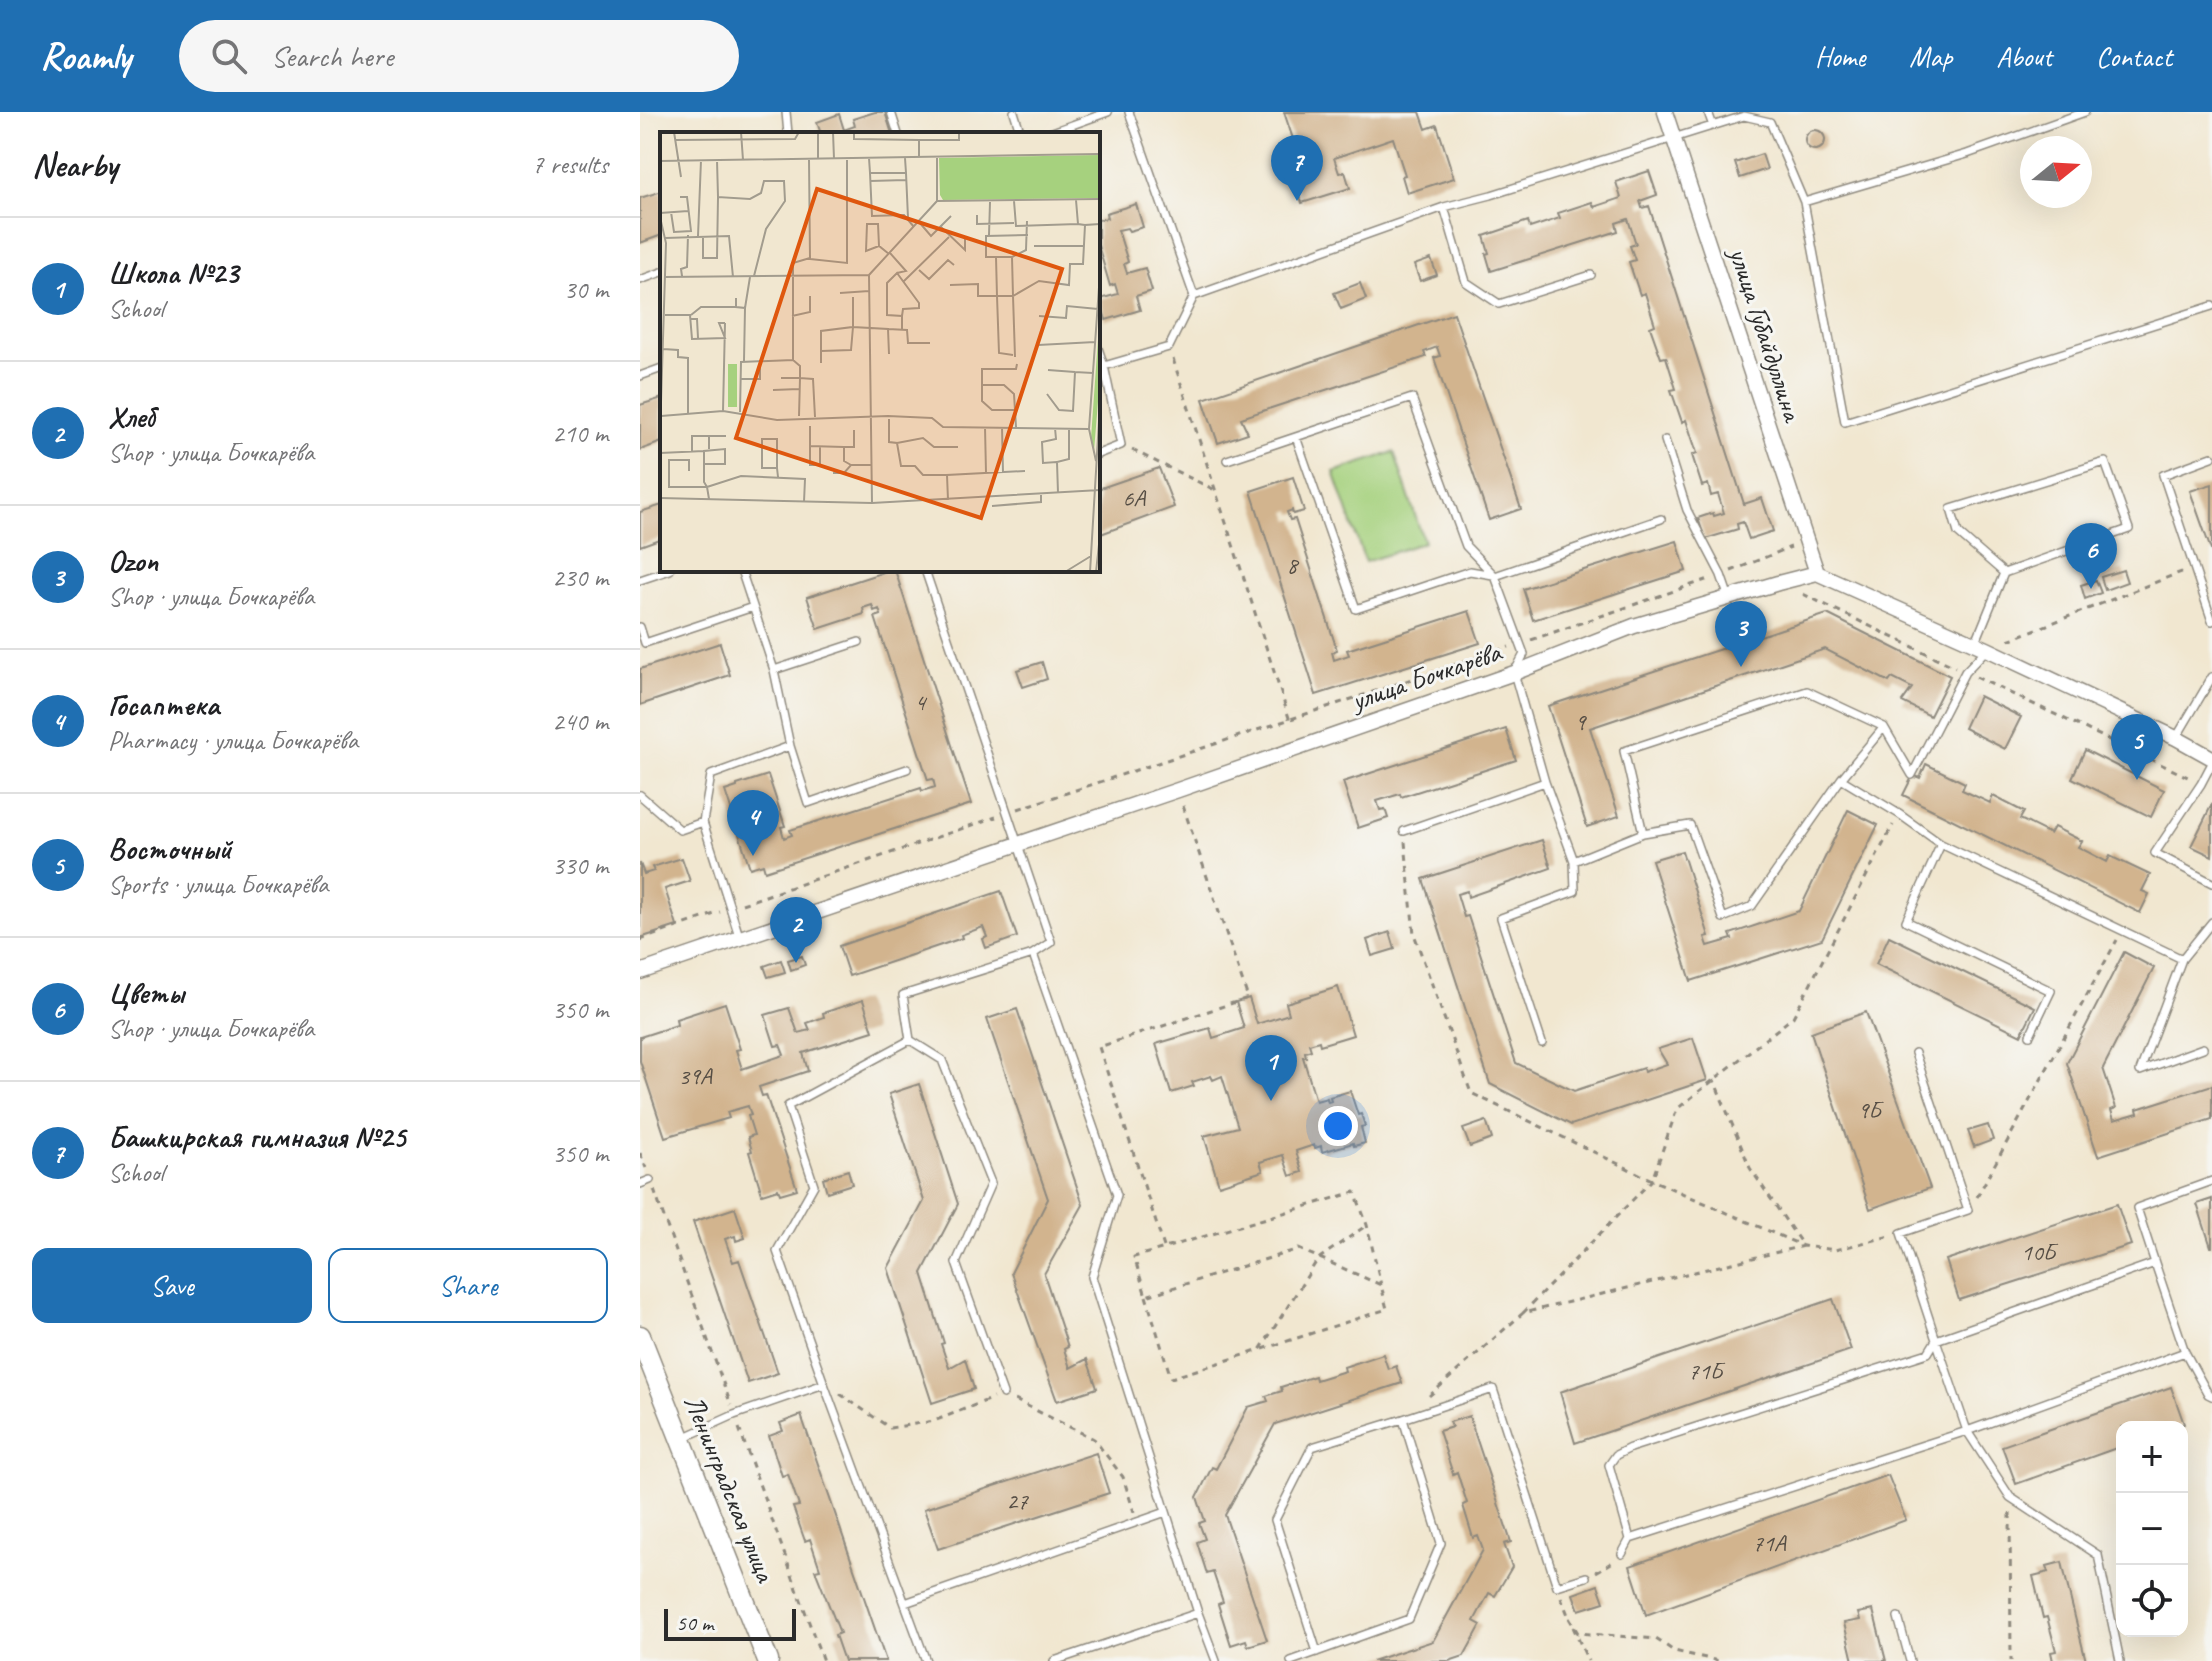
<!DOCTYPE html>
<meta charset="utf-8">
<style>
body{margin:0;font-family:Caveat,sans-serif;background:#f6f6f6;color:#202124}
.controls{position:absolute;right:24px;bottom:24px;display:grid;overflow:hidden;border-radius:16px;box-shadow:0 8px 32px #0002}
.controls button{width:72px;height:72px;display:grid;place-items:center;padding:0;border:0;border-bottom:2px solid #e0e0e0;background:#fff;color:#202124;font:40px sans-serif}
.compass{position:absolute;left:1380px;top:24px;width:72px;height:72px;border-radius:50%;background:#fff;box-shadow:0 8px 32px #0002;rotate:72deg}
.scale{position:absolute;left:24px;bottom:20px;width:132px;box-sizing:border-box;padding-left:8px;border:4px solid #2b2b2b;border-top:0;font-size:22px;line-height:28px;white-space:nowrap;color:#2b2b2b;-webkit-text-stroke:6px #f6f6f2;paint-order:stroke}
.you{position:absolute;left:698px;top:1014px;width:28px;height:28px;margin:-20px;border:6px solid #fff;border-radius:50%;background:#1a73e8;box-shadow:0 0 0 12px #1a73e833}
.badge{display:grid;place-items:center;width:52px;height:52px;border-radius:50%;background:#1f6fb2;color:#fff;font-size:26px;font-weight:700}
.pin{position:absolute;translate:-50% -66px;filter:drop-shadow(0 2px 4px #0008)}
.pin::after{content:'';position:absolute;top:42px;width:28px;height:24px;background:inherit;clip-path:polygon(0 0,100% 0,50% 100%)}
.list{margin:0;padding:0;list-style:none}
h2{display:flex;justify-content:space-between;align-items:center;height:104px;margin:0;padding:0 32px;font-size:34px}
h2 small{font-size:26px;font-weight:400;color:#757577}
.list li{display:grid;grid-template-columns:52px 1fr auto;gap:24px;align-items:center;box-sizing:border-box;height:144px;padding:0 32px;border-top:2px solid #e0e0e0}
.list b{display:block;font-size:30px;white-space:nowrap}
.list p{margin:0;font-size:26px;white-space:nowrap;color:#757577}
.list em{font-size:26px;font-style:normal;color:#757577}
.actions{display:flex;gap:16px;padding:24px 32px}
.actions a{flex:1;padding:18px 0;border:2px solid #1f6fb2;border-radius:16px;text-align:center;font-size:28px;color:#1f6fb2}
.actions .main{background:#1f6fb2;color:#fff}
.icon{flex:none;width:44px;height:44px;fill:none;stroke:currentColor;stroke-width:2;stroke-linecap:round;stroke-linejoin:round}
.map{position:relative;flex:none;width:1572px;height:1549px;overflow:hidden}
header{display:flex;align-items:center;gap:48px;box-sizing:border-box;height:112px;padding:0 40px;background:#1f6fb2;color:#fff}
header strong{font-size:38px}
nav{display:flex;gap:44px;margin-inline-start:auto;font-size:28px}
.search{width:560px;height:72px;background:#f6f6f6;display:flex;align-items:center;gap:20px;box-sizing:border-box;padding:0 28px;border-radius:44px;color:#757577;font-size:30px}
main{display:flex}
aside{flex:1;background:#fff}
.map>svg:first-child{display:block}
.green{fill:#a6d17e;stroke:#687e54;stroke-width:2}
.building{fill:#d2b48e}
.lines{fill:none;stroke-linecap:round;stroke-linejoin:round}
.lane-casing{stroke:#8e897e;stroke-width:10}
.street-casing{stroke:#8e897e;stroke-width:17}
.secondary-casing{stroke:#8e897e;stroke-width:23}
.path{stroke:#8e897e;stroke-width:3;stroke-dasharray:6 6;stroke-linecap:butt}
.lane{stroke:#fff;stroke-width:7}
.street{stroke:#fff;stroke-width:14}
.secondary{stroke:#fff;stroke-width:20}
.labels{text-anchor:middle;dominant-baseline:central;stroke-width:6;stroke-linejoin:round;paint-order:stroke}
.number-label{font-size:24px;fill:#554d44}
.street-label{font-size:28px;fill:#2b2b2b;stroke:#f6f6f2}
.inset-road{fill:none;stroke:#a29c8e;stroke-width:2}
.view{fill:#df570e;fill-opacity:0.15;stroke:#df570e;stroke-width:4}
.inset-edge{fill:none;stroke:#2b2b2b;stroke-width:4}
</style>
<header>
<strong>Roamly</strong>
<div class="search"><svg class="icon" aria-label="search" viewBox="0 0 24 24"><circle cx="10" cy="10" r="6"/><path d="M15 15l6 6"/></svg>Search here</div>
<nav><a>Home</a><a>Map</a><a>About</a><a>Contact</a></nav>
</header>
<main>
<aside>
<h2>Nearby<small>7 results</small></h2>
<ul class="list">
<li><span class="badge">1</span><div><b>Школа №23</b><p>School</p></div><em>30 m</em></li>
<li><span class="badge">2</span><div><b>Хлеб</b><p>Shop · улица Бочкарёва</p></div><em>210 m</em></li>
<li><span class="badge">3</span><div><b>Ozon</b><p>Shop · улица Бочкарёва</p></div><em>230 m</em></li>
<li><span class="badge">4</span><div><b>Госаптека</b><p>Pharmacy · улица Бочкарёва</p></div><em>240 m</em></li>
<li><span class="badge">5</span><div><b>Восточный</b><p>Sports · улица Бочкарёва</p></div><em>330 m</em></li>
<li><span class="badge">6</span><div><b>Цветы</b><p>Shop · улица Бочкарёва</p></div><em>350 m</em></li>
<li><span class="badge">7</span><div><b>Башкирская гимназия №25</b><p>School</p></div><em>350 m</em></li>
</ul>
<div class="actions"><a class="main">Save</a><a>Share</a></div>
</aside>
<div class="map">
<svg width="1572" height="1549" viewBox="0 0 1572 1549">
<rect width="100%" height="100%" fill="#f6f6f2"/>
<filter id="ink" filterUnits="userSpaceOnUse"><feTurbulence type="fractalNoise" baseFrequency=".0125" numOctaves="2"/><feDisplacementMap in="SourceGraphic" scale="16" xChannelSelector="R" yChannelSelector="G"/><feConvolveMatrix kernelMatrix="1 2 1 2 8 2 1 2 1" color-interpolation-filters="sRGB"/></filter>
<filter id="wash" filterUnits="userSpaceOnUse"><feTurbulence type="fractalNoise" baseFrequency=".006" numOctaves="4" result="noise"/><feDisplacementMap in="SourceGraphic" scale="32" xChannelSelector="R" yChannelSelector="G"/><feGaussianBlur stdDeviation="1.8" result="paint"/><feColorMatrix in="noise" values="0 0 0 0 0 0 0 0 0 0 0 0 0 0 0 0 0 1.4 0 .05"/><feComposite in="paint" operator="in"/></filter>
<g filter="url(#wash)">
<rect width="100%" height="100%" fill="#f1e7d0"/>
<!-- green -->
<path class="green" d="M754 340 784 430 725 450 694 360Z"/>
<g id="blocks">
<!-- building -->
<path class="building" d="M235 0H245L252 22H181L177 10 199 2 204 18 215 14 213 7Z
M644 0H780L786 17 797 13 814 66 767 81 762 64 765 63 753 26 694 46 699 61 705 60 710 76 662 91 649 51 660 48Z
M1165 28a10 10 0 1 1 20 0a10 10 0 1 1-20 0Z
M1122 42 1127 57 1100 66 1095 51Z
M1009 59 1017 83 1000 89 1002 96 1009 94 1104 392 1122 386 1133 419 1109 427 1103 410 1097 412 1098 417 1065 427 1058 406 1073 401 1074 404 1084 401 1078 382 1071 384 1068 372 1062 374 1052 343 1057 341 1046 308 1042 310 1031 278 1036 277 1026 245 1021 246 1010 215 1015 213 1005 181 1000 183 989 150 995 148 990 134 996 132 988 107 976 111 978 119 851 159 846 142 849 141 844 124 888 109 890 116 920 106 918 101 952 90 954 95 981 86 976 70Z
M22 79V123L0 131V86Z
M496 92 503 115 489 119 487 116 478 118 488 150 484 152 487 161 505 156 512 179 496 184 500 198 466 208 460 187 478 182 475 172 470 174 458 133V108L467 106 466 101Z
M791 147 797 163 780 169 774 153Z
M720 171 726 187 701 197 694 181Z
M814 201 881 397 849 408 794 246 800 244 797 235 784 240 786 245 601 306 608 321 578 331 563 287Z
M22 286V330L0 338V293Z
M519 356 534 395 458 423V377Z
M653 365 664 399 653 402 652 398 647 400 650 408 655 407 697 538 692 540 694 548 709 543 707 538 829 499 840 531 676 583 611 379Z
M1572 372V441L1550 379Z
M22 393V426L0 434V400Z
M1037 429 1046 459 893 508 883 477Z
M250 458H255L331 692 125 759 123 752 110 756 85 679 97 675V673L128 663 145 714 141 715 144 726 152 723 150 718 281 676 282 679 295 675 293 667 288 668 235 505 241 503 239 497 234 499 232 493 223 496 224 502 178 517 167 485Z
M1483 458 1487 470 1465 478 1461 465Z
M1456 468 1461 481 1445 487 1441 473Z
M1187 502 1310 564 1290 604 1262 590 1272 576 1252 566 1249 570 1185 537 950 616 979 704 947 715 908 594Z
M80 531 90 563 0 593V557Z
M402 550 407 567 383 575 377 558Z
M1339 584 1381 605 1365 637 1324 616Z
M866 617 876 648 761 685 760 682 737 689 740 698 745 697 748 706 718 716 703 670Z
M1445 638 1524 678 1511 705 1432 666Z
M1286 652 1325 671 1322 678 1350 691 1353 684 1384 700 1380 707 1410 722 1414 715 1442 729 1438 735 1467 750 1470 744 1510 763 1502 779 1509 782 1500 801 1263 683 1273 663 1280 666Z
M1572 692V744L1551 734Z
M1208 698 1238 713 1182 827 1051 869 1012 748 1042 739 1069 824 1065 825 1068 834 1092 827 1090 822 1159 799Z
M902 728 911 756 828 785 827 779 817 782 824 805 828 804 876 951 934 979 1003 956 1004 960 1027 952 1018 937 1053 926 1067 968 931 1013 850 972 783 767Z
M42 746 50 769 25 777 37 814 0 826V751L4 762 14 759 12 755Z
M361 779 377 825 346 836 343 827 347 825 343 815 321 823 322 826 209 864 199 834Z
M750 820 755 837 732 844 727 828Z
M1249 824 1395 895 1381 923 1236 852Z
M1484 840 1514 856 1463 956 1476 996 1471 998 1474 1008 1498 1001 1497 997 1572 973V1007L1458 1044 1427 951Z
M162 844 165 853 151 858 148 848Z
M141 848 145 860 128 865 124 854Z
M698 875 713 923 680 933 679 929 669 932 671 938 665 940 666 945H663L676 989 687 986 688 990 691 989 690 985 710 979 718 1003 721 1002 725 1014 721 1015 725 1031 714 1034 713 1031 682 1040 681 1034 675 1036 674 1033 656 1039 662 1060 650 1064 643 1043 620 1050 623 1059 579 1073 564 1024 598 1015 582 964 573 968 571 964 552 970 554 974 531 981 516 932 570 916 573 926 604 916 596 890 609 886 617 912 649 902 646 891Z
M223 888 233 919 163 941 168 959 119 975 122 984 126 983 157 1077 140 1082 138 1077 122 1082 109 1040 112 1039 108 1025 114 1023 108 1004 111 1003 108 994 87 1000 89 1006 25 1025 0 949V925L37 913 36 907 85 891 100 937 96 938 102 957 144 943 140 933 135 934 125 903 149 896 158 921 170 918 167 911 184 905 183 901Z
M377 897 443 1093 404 1162 428 1235 424 1237 430 1256 447 1247 457 1276 417 1289 371 1161 408 1087 347 907Z
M1226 900 1290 1076 1230 1097 1171 920Z
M279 972 318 1092 282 1161 304 1231 301 1232 309 1256 325 1247 334 1277 292 1291 248 1156 284 1089 249 982Z
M846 1009 852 1027 830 1035 823 1017Z
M1348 1013 1353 1028 1334 1035 1328 1019Z
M208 1058 212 1072 187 1080 183 1066Z
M1572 1087V1135H1571L1557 1092Z
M1477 1092 1491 1133 1319 1188 1306 1148Z
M95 1096 105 1126 96 1129 95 1124 85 1127 93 1150 99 1148 138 1261 108 1271 53 1110Z
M1193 1187 1211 1238 935 1331 920 1280Z
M743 1242 748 1257 756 1254 762 1271 635 1312 585 1403 627 1528 608 1534 606 1528 591 1533 578 1492 583 1490 573 1460 567 1462 557 1430 565 1427 559 1411 565 1409 557 1385 572 1355 576 1357 608 1295 628 1289 626 1284 642 1279 641 1275 675 1264 676 1268 705 1259 704 1255Z
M1531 1275 1544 1312 1536 1315H1482V1334L1376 1372 1362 1334Z
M161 1303 246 1549H204L195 1523 200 1521 175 1458 180 1457 170 1427 165 1429 153 1395 159 1394 148 1362 142 1364 129 1324 143 1319 140 1311Z
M829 1304 871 1430 864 1432 872 1455 855 1484 849 1481 834 1509 841 1513 824 1544 809 1549H732L793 1529 843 1438 838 1424 833 1426 823 1393 827 1391 817 1360 813 1362 799 1319 812 1315 810 1310Z
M456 1341 469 1381 298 1437 284 1397Z
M1248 1363 1266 1408 1006 1503 990 1454Z
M1422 1450 1431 1489 1446 1549H1413L1411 1540 1416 1539 1407 1505 1403 1506 1393 1464 1409 1460 1407 1454Z
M958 1473 964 1490 939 1498 933 1482Z
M1233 1498 1246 1549H1213L1204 1511 1220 1508 1218 1501Z"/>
</g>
</g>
<g filter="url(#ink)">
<use href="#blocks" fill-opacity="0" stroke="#8e897e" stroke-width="2"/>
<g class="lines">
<!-- lane casing -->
<g class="lane-casing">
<path id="lane" d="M146 0 148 22
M251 0 258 22
M374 0 381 22
M489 0 554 184 804 95 851 83 1104 4 1130 10 1164 90 1327 42 1445 0
M1068 0 1073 14
M407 22 468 0
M1164 90 1205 310 1572 194
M804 95 826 170 859 192 951 163
M0 168 22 160
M458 236 464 254 529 235 554 184
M458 255 464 254 481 333 458 342
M0 264 22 256
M656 325 716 497 830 459 853 463
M1025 328 1047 398 1081 463 1089 486
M1572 345 1523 363 1572 509
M587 348 772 286 826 434 855 464
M101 458 134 558 150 634
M285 458 411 830 393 842 477 1083 452 1165 558 1501 576 1549
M0 468 30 458
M0 515 5 531 113 495
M1335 532 1364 461 1318 421 1311 397 1465 350 1489 417 1364 461
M134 558 219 530
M1244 615 1272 663 1325 560 1346 538
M1536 626 1572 565
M1572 651 1561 672 1515 741 1572 771
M1201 667 1259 702 1301 732 1542 847
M0 683 40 718 63 710 100 827
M63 710 71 663 150 634 168 691 267 657
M764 719 905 670 874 561 884 542 855 464 1021 407
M1301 732 1266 809 1411 879 1390 923
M934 749 1003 721 984 639 1167 579 1244 615 1201 667 1112 794 1083 806 1050 713 1003 721
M270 928 302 948 351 1071 316 1151 363 1282
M902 931 861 806 935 779 934 749 905 670
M1563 936 1500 959 1542 847 1572 810
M1275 941 1328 1098 1261 1121 1296 1228 1515 1151 1545 1240 1327 1319 1370 1385 1458 1443 1480 1549
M0 1072 10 1068
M1515 1151 1497 1096 1572 1069
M1545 1240 1568 1282 1572 1284
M184 1272 137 1139 174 1073 148 994 270 928 263 883 393 842
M43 1326 94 1303 184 1272 286 1549
M982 1442 990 1427 1327 1319 1296 1228 1288 1241 990 1336 976 1343 969 1353 990 1427
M265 1491 526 1400
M1258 1505 1270 1549
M677 1540 635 1408 672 1335 763 1307
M414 1549 558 1501
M651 1549 769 1507 801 1431 763 1307 853 1277 917 1474 946 1465"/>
</g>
<!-- street casing -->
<g class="street-casing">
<path id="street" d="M1025 0 1177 461
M0 860 538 678 874 561 994 514 1138 471 1177 461 1347 537 1536 626 1572 646"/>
</g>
<!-- secondary casing -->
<g class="secondary-casing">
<path id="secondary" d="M0 1224 128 1549"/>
</g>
<!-- path -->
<path class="path" d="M533 247 650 609
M492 338 575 378
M1091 459 1151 435
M1163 482 1315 555
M891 528 1069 467
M1369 528 1544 459
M1336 565 1550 666
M378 697 869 535
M765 730 774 822 831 981 1012 1068 1163 1134 1195 1138 1250 1124
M102 792 356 705
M0 828 80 800
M0 1041 6 1056
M14 1078 91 1293
M1337 1085 1477 828
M524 1135 459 935 608 886 542 691
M506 1184 531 1266 620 1238 678 1147 727 1113
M883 1201 1012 1068 1037 997 1153 905 1253 713
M623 1237 747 1197 741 1173 659 1137 506 1184 494 1145 715 1080 727 1113 741 1173
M200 1282 250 1316 294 1309 353 1286
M789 1284 883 1201 1163 1134 1110 1056 1074 968
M375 1288 454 1327 483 1365 494 1400
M99 1316 183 1549
M1370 1401 1371 1549
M956 1460 973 1450
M921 1485 930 1508
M929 1506 938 1521 1016 1527 1034 1539 1079 1549
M933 1515 948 1549"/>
<!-- lane -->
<use href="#lane" class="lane"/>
<!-- street -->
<use href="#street" class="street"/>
<!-- secondary -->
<use href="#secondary" class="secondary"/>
</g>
</g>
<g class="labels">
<!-- number labels -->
<g class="number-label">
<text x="494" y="386">6А</text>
<text x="652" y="453">8</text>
<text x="280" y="590">4</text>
<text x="940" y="610">9</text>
<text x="55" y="964">39А</text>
<text x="1229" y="998">9Б</text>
<text x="1398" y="1140">10Б</text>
<text x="1065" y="1259">71Б</text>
<text x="377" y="1389">27</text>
<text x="1129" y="1431">71А</text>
</g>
<!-- street labels -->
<g class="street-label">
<text transform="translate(1126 222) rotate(72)">улица Губайдуллина</text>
<text transform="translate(786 564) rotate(-19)">улица Бочкарёва</text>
<text transform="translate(90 1376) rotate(68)">Ленинградская улица</text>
</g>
</g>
<!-- overview -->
<g transform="translate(20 20)">
<rect width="440" height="440" fill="#f1e7d0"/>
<path d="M440 23V66L283 68 280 63 279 26ZM440 179V245L434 319 431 306ZM68 232H77V275H68Z" fill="#a6d17e"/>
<path class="inset-road" d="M14 0 21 45M81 0 83 28M158 0V26M173 0 174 27M194 0V7L259 8V26M15 8 135 7 139 0M259 8H299V0M277 25V69M209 26 210 41H246L245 26M57 28 58 65M0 29 440 22M210 41 212 84 244 83 254 95M246 41 248 86M210 49 246 48M416 68 418 92 425 93M277 69 440 67M354 69 356 94 418 92M11 80 14 100 31 99 27 65H20M0 81 28 79M317 83V92L354 91M0 85 6 111 0 302M259 90 271 104 291 84M281 95 305 118V107M329 103 330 70M38 104 41 28M43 104V126H57L58 65 90 67 101 61 104 49H124L125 69 106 97 94 144M5 106 69 104 73 145M219 114 218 92H207L206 119 219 114 229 122M374 114H423M230 121 246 139 237 141M336 125H326V104L368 103M352 125 366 118 367 89M150 127 187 131V26M259 138 269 147 288 128 294 133M22 144 21 137 27 135 28 103M4 145 209 143M243 150 289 105M290 153 318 152V164H337L336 125H352L353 164 379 149 409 153 410 132H423L425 93 440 92M180 161 209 159M193 165V195L228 197 229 222M76 166V175L85 176 84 229M85 176 90 145M5 183H30L32 207 65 206 59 191H65M31 183 41 175H76M132 184 150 180V164M242 184 243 177 259 176V171L237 141 227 151V183L242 184V197M379 184 406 186 407 174 438 177M31 187H37L38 206M228 197 247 198 248 211H270M378 213 435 210M3 217 18 218V225L28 226V281M161 219 191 218 193 195 161 199V231M353 223 339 221 337 164H353L355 225M388 238 415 240M121 246H140V234L133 228M81 247H100V229M322 253V269L332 278H354M113 258 139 257M387 262 399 278 413 279 415 240 433 241M63 279 65 191M80 280 81 230 133 228V131L150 126 149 27M1 284 63 279 117 288 228 284 272 286 283 295 429 297M139 284 140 246 153 247 155 285M229 287V310L237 311 241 334H255L263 343H287M150 294V314L184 315M325 295 326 341M342 295 343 341M356 295 354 262 344 253H322V237H356L357 232M395 296 396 307 382 310 383 331 397 330M237 311 263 306 274 315H298M150 314V333H160V314M49 317V304H66M32 320V304H49M0 321 44 319M436 329 429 297 440 141M191 333 184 329V315H194V298M117 336H102V307H117V336L118 345M29 339V328H9V355H47L44 350V319L65 317V332H44M173 341H184L191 333H212M398 361 397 330 409 327V296M0 366 212 371 440 358M49 367 47 355 81 344 145 347 144 370M288 368 287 343 365 339M212 371 209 143 277 69M332 374 381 370V363M405 440 431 424M430 440 440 272M436 440 440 403"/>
<path class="view" d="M157 57 402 137 321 386 76 306Z"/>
<rect width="440" height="440" class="inset-edge"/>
</g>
</svg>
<div class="controls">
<button>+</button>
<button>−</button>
<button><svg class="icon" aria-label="locate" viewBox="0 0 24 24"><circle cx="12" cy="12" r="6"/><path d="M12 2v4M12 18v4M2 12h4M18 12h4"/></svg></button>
</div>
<svg class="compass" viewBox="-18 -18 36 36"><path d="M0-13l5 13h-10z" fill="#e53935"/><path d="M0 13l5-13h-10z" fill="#757577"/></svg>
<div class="scale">50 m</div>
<div class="you"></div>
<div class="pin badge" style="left:631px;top:989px">1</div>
<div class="pin badge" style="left:156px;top:851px">2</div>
<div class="pin badge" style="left:1101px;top:555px">3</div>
<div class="pin badge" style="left:113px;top:744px">4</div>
<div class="pin badge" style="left:1497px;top:668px">5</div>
<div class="pin badge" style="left:1451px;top:477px">6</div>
<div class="pin badge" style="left:657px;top:89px">7</div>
</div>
</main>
